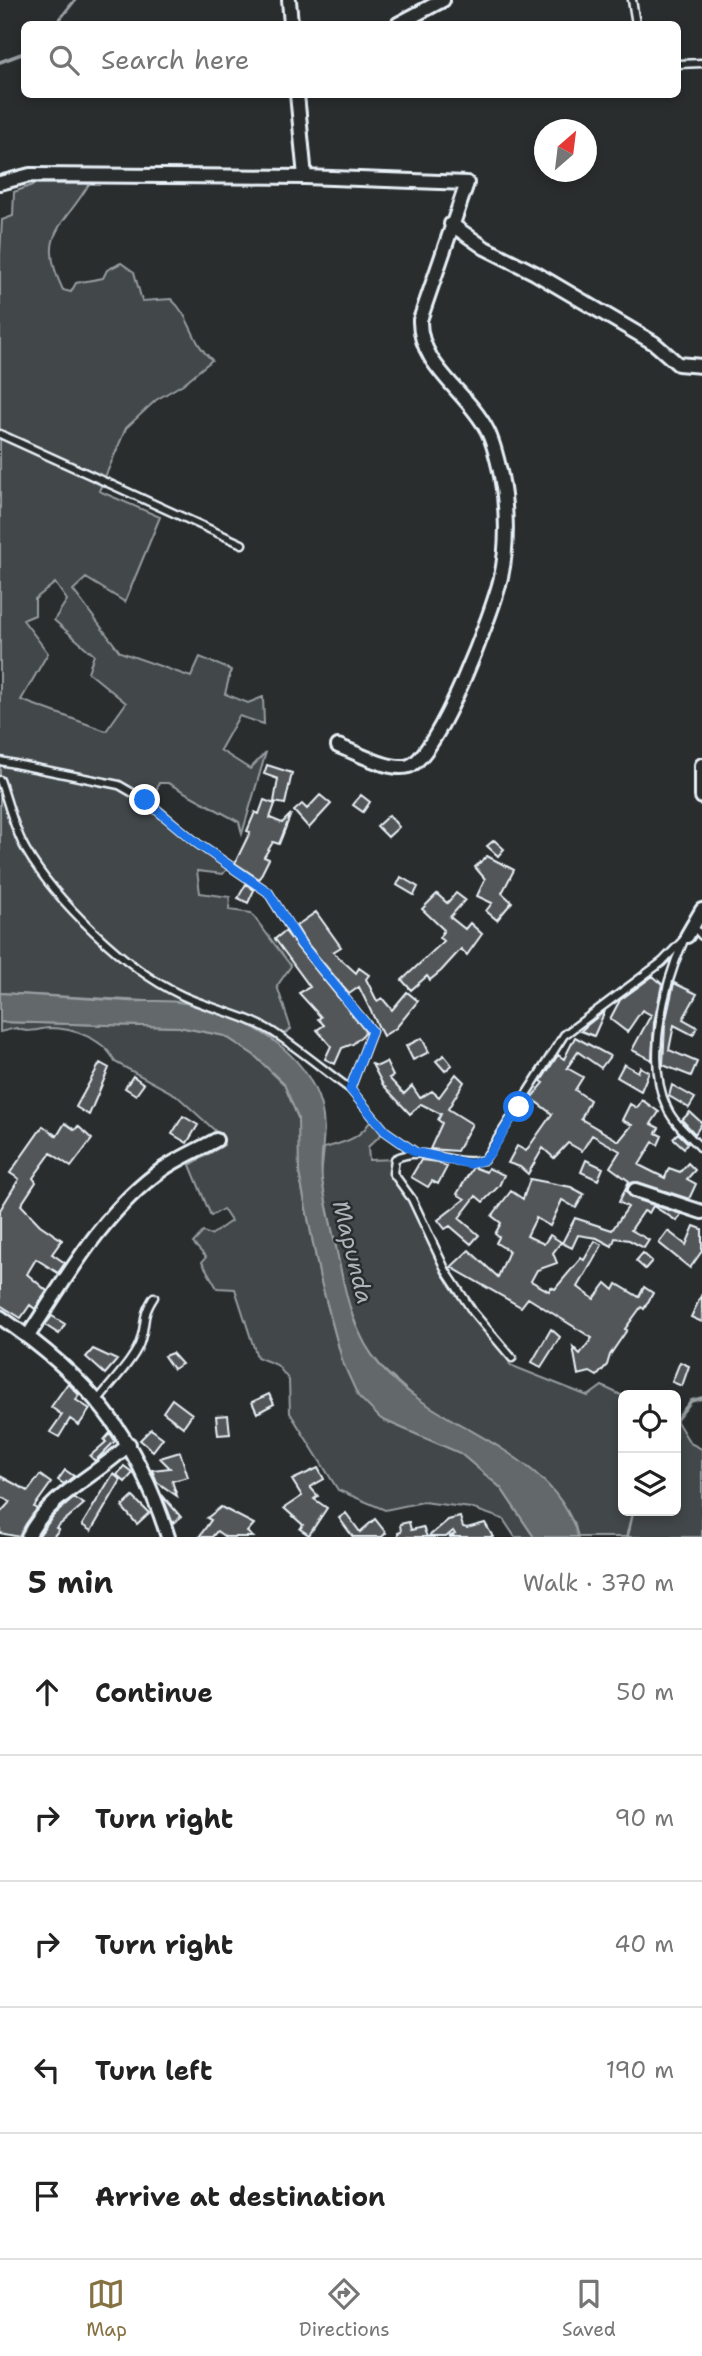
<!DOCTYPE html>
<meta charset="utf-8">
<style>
body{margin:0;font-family:"Shantell Sans",sans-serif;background:#f6f6f6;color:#222}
.controls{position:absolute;right:21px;bottom:21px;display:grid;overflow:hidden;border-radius:10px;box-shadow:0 4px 10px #0003}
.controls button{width:63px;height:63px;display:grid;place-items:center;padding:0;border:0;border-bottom:2px solid #e0e0e0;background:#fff;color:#222;font:35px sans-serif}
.compass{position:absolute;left:534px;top:119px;width:63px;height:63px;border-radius:50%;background:#fff;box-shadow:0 4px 10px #0003;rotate:28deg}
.stop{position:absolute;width:21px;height:21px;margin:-16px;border:5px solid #1a73e8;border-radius:50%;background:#fff}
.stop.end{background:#1a73e8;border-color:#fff;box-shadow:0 2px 7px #0008}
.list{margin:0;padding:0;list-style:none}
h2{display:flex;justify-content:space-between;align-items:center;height:91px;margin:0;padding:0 28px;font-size:30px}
h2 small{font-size:23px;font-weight:400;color:#767676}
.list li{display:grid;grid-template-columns:46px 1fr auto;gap:21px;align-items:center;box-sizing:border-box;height:126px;padding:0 28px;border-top:2px solid #e0e0e0}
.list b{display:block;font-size:26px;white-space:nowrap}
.list em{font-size:23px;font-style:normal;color:#767676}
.icon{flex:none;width:38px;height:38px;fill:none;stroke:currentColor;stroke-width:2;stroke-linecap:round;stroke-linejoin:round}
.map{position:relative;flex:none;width:702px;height:1537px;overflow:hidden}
.search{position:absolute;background:#fff;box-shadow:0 4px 10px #0003;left:21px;right:21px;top:21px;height:77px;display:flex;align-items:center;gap:18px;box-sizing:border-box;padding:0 24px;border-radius:10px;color:#767676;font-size:26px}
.sheet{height:721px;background:#fff}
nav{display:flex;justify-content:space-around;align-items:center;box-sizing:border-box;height:98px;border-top:2px solid #e0e0e0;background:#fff;font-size:19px;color:#767676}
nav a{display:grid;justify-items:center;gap:4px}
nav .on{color:#857141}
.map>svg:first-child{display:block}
.green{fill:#424648;stroke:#959ca0;stroke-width:2;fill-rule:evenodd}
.water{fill:#63686b;stroke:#989fa3;stroke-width:2}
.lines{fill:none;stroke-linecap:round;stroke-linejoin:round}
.stream{stroke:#989fa3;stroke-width:3.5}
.building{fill:#535759;stroke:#e8f1f8;stroke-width:2}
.lane-casing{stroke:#e8f1f8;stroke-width:11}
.street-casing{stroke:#e8f1f8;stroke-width:18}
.lane{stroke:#2a2d2e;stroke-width:6}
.street{stroke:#2a2d2e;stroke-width:12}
.route{stroke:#1a73e8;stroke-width:9}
.labels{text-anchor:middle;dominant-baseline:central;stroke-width:5;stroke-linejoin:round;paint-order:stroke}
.water-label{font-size:23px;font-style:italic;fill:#acb3b9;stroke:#2a2d2e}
</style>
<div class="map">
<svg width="702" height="1537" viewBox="0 0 702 1537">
<rect width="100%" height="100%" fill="#2a2d2e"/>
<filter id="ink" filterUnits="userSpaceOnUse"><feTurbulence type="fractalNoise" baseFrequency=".0143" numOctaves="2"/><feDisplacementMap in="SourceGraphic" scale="14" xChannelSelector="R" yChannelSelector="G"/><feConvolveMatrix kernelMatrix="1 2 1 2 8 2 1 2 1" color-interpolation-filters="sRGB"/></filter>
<g filter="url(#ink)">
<!-- green -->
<path class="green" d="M35 184H89C63 228 36 234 63 290L71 292 76 283 103 278 107 270 121 263 134 272 142 301 171 299C193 319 190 341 212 360L183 384 156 400 126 428 99 491 160 517 125 602 86 578 73 590 120 652 191 677 200 657 231 670 225 694 248 703 263 697 264 724 239 716 220 750 250 769 266 752 242 834 239 822 168 783H159L153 800 229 866 223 874 197 871 200 893 230 897 229 910 251 913 291 966 277 986 291 1029 279 1037 268 1038 238 1018 183 1003 0 993V255L2 220 13 216 14 192ZM55 583 67 600 54 620 94 655 88 672 126 703 106 731 21 700 48 653 23 620 35 615V599Z
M0 1022 179 1027 225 1036 254 1055 284 1084 299 1118V1173L320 1278 343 1363 383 1420 460 1453 501 1488 534 1537H515L503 1519 471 1508 423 1502 385 1510 338 1490 290 1413 289 1380 277 1365 257 1357 235 1289 217 1288 202 1262 206 1257 193 1243 203 1232 211 1235 231 1221 223 1209 211 1216 190 1165 224 1145 221 1136 176 1095 115 1062C105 1039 73 1028 49 1028 37 1029 27 1034 16 1028L0 1032Z
M373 1116 385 1131 368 1147 369 1160 395 1159 394 1173 412 1199 446 1271 473 1312 506 1349 510 1365 588 1396 602 1386 623 1396V1511H676V1420L690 1443 702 1449V1537H578L574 1522 457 1424 416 1398 384 1370 365 1346 348 1306 321 1177 324 1148C346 1142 363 1138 373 1116Z"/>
<!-- water -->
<path class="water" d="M0 993C42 996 84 998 127 1001 146 1002 166 999 185 1003 241 1014 305 1047 321 1106 328 1132 319 1154 322 1179 325 1202 331 1225 336 1247 345 1291 352 1334 382 1368 439 1431 553 1448 578 1537H534L501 1488 460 1453 381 1419 358 1396 343 1363 320 1278 299 1173 298 1118 284 1084 254 1055 225 1036 179 1027 0 1022Z"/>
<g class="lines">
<!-- stream -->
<path class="stream" d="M56 24 75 0
M0 62 24 53
M676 1420 691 1401 702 1398
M627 1537 633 1511"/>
</g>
<!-- building -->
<path class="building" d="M267 765 292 773 285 804 274 802 278 779 264 774Z
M320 795 331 804 309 828 294 811 302 804 307 809Z
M361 795 370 802 363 812 353 805Z
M264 800 275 804 270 818 282 823 291 814 279 844 273 842 264 857 269 859 259 879 235 863 250 832 247 831 255 812 259 814Z
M389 815 399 827 388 837 377 826Z
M494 840 504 849 498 856 487 846Z
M487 856 514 870 502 893 512 902 497 920 486 911 492 903 477 896 485 879 475 867Z
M401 877 418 887 414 895 397 885Z
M246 884 254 890 248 903 238 898Z
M456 893 465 900 450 917 465 929 470 923 482 934 467 955 461 949 441 971 430 980 427 976 411 990 402 980 444 941 439 938 444 930 422 909 437 894 447 903Z
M316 912 341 947 333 952 356 973 359 968 369 975 366 979 377 1001 382 998 392 1010 407 992 418 1001 396 1028 383 1036 359 987 349 994 306 942 296 926Z
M285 931 366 1032 353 1044 342 1048 335 1064 325 1059 331 1046 317 1030 324 1025 318 1019 321 1017 299 993 310 987 275 939Z
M653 976 662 984 654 1023 652 1060 632 1050 651 1015 642 1010 627 1032 610 1019 620 1000Z
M674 983 697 994 683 1019 697 1027 693 1035 674 1025 669 1050 697 1062 691 1076 663 1065 665 1024Z
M605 1011 594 1036 581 1031 586 1026Z
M575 1037 610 1056 601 1068 578 1052 567 1068 583 1077 575 1090 590 1100 581 1119 619 1141 632 1125 622 1120 630 1104 637 1108 642 1100 659 1112 651 1124 659 1128 656 1133 662 1136 658 1145 653 1142 639 1165 665 1178 669 1168 680 1172 688 1163 695 1170 687 1179 696 1184 689 1199 638 1182 629 1184 626 1191 632 1198 681 1214 677 1221 653 1206 649 1213 644 1211 631 1230 649 1240 644 1248 629 1240 615 1238 612 1246 597 1238 578 1235 572 1248 562 1243 575 1218 612 1230 628 1207 619 1202 629 1181 610 1167 620 1151 592 1135 582 1151 568 1143 554 1158 543 1148 528 1174 520 1167 508 1163 517 1146 526 1151 552 1114 531 1098 544 1083 541 1081 558 1055 564 1059Z
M422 1038 429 1052 413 1060 406 1046Z
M444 1055 452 1065 445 1071 436 1061Z
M386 1062 393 1076 389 1078 404 1094 412 1086 420 1098 432 1091 439 1097 456 1074 464 1082 448 1109 472 1124 457 1151 430 1149 442 1123 438 1120 441 1114 421 1104 410 1114 383 1085 372 1064 378 1066Z
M100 1063 109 1068 89 1115 76 1107Z
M624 1064 638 1072 640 1067 649 1072 641 1091 617 1077Z
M133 1076 144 1084 136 1095 125 1088Z
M672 1085 695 1098 689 1108 669 1096Z
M690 1112 702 1123 695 1134 682 1120Z
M183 1116 198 1125 187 1143 172 1134Z
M65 1123 75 1130 78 1126 92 1139 71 1167 51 1153 33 1178 36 1182 21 1205 40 1225 62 1240 52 1254 65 1263 58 1273 36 1259 27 1274 47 1291 35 1309 30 1305 21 1318 0 1305V1210L19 1179 10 1173 43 1126 57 1136Z
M678 1133 688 1143 684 1148 673 1138Z
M421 1160 438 1162 447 1167 438 1184 432 1181 428 1187 411 1177Z
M586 1160 603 1168 598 1180 581 1172Z
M473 1167 486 1172 488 1168 504 1175 499 1186 483 1202 476 1196 459 1218 479 1235 471 1244 450 1226 445 1229 438 1220 465 1199 457 1194Z
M530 1179 571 1187 584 1194 576 1208 562 1200 550 1226 536 1218 527 1236 544 1244 550 1235 561 1242 553 1253 557 1263 537 1270 531 1281 549 1291 551 1287 555 1289 581 1258 584 1260 595 1241 602 1245 578 1287 594 1299 606 1283 614 1290 617 1284 639 1297 644 1287 653 1293 644 1309 641 1307 625 1329 627 1330 610 1355 607 1365 597 1376 590 1372 578 1375 573 1347 580 1354 592 1338 528 1298 521 1307 451 1267 469 1250 498 1277 509 1251 496 1243 499 1237 495 1234 501 1223 492 1216 511 1191 523 1199Z
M694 1226 702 1229V1251L690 1268 659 1243 668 1231 686 1245Z
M643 1253 652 1261 645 1269 636 1261Z
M702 1294V1322L691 1317Z
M52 1316 65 1324 59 1334 45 1325Z
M551 1329 560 1337 541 1367 532 1362Z
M93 1349 117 1360 105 1374 86 1357Z
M172 1353 182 1364 173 1369 164 1356Z
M680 1362 689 1366 682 1386 672 1382Z
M68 1383 79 1395 76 1400 90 1409 79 1425 70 1419 59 1437 50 1432 62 1415 51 1407Z
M269 1394 274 1404 257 1413 252 1402Z
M172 1399 192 1414 183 1427 163 1412Z
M228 1415 230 1434 218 1435 216 1416Z
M151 1429 163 1438 153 1451 140 1440Z
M110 1433 115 1441 95 1461 90 1456 106 1442 104 1440Z
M180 1452 188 1477 172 1481 177 1496 157 1482 152 1470 170 1468 160 1458Z
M124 1466 133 1473 125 1482 117 1475Z
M318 1468 324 1479 310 1487 318 1496 314 1499 327 1508 309 1535 300 1529 303 1525 284 1508 302 1496 292 1480Z
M65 1470 74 1476 64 1484 58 1480Z
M113 1474 121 1480 91 1531 82 1525Z
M40 1475 51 1483 34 1507 37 1509 19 1537 0 1533V1513L10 1502 0 1496V1476L28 1491Z
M162 1495 181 1517 173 1523 172 1521Z
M133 1497 149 1513 137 1524 122 1507Z
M74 1498 84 1504 56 1528 59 1530 53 1537H38L54 1515Z
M221 1507 254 1524 247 1532 253 1537H225L217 1531 212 1537H199L211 1520 207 1518Z
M346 1513 360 1532 375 1519 386 1533 382 1537H353L339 1518Z
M460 1517 463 1527 467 1528 485 1523 493 1537H449L455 1534 453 1531 446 1537H428L448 1520Z
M409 1522 411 1530 423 1527 427 1537H398V1533L401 1532 400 1524Z"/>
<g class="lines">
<!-- lane casing -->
<g class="lane-casing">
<path id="lane" d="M632 0 636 24
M678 64 702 63
M0 434 242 544
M0 761 119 785 145 800 198 844 268 892 301 945 372 1031 350 1089 385 1131 415 1152
M0 780C8 802 14 830 26 850 55 900 126 969 179 994 209 1009 244 1014 273 1032 299 1049 324 1070 350 1089
M693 926 702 936
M684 940C664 984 645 1062 667 1108 674 1124 691 1137 702 1149
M512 1358 473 1312 446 1271 412 1199 393 1173 395 1159C424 1144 453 1167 484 1160L564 1035 662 962 687 936
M99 1399C110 1384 137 1357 141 1339 147 1320 141 1317 154 1297"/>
</g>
<!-- street casing -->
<g class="street-casing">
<path id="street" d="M289 0 291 24
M398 24 443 0
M297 94 305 177
M0 183 30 175 305 177 467 183 420 320C419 366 467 391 487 430 494 443 498 462 501 476 507 507 508 546 501 577 494 609 438 757 409 766 390 772 356 752 338 746
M451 224 485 248 535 273 654 343 678 364 702 366
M702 765V797
M687 936 702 910
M635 1190 702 1212
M0 1317C88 1377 136 1435 168 1537
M28 1336C67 1277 104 1210 163 1169 179 1158 198 1150 216 1140
M28 1537C48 1495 97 1476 129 1444"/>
</g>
<!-- lane -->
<use href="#lane" class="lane"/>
<!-- street -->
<use href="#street" class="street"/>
</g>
</g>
<g class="lines" filter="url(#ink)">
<!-- route -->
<path class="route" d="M145 800 198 844 268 892 301 944 372 1031 350 1089 385 1131 415 1152 470 1164 484 1160 491 1152 519 1107"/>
</g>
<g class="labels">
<!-- water labels -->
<g class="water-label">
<text transform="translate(353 1252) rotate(76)">Mapunda</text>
</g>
</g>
</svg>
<div class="controls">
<button><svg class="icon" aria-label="locate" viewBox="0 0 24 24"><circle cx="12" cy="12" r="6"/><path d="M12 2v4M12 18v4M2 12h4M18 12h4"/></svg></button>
<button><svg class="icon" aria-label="layers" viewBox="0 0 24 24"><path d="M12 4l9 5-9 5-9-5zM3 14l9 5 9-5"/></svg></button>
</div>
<svg class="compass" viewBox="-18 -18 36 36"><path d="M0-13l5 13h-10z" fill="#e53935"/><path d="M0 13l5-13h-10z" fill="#767676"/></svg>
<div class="stop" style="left:519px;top:1107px"></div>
<div class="stop end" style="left:145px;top:800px"></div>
<div class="search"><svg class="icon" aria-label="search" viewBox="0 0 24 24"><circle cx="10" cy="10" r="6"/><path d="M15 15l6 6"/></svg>Search here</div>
</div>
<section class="sheet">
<h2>5 min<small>Walk · 370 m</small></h2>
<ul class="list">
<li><svg class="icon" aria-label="ahead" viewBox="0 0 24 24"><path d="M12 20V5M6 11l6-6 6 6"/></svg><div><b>Continue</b></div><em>50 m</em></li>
<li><svg class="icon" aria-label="right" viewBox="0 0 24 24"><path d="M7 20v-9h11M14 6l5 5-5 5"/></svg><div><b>Turn right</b></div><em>90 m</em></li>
<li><svg class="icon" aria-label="right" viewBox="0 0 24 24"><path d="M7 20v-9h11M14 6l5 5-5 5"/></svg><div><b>Turn right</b></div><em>40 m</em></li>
<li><svg class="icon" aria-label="left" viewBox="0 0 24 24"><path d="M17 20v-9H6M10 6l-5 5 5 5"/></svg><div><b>Turn left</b></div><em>190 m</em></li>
<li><svg class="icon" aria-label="arrive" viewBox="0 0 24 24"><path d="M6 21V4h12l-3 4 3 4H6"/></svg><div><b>Arrive at destination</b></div></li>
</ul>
</section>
<nav>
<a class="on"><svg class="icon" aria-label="map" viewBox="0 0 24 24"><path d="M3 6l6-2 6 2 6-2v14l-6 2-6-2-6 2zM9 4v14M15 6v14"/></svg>Map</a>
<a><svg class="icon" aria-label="directions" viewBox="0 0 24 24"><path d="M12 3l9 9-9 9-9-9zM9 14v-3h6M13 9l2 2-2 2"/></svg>Directions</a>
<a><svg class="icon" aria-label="saved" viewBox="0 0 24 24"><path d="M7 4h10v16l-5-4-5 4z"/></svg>Saved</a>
</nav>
